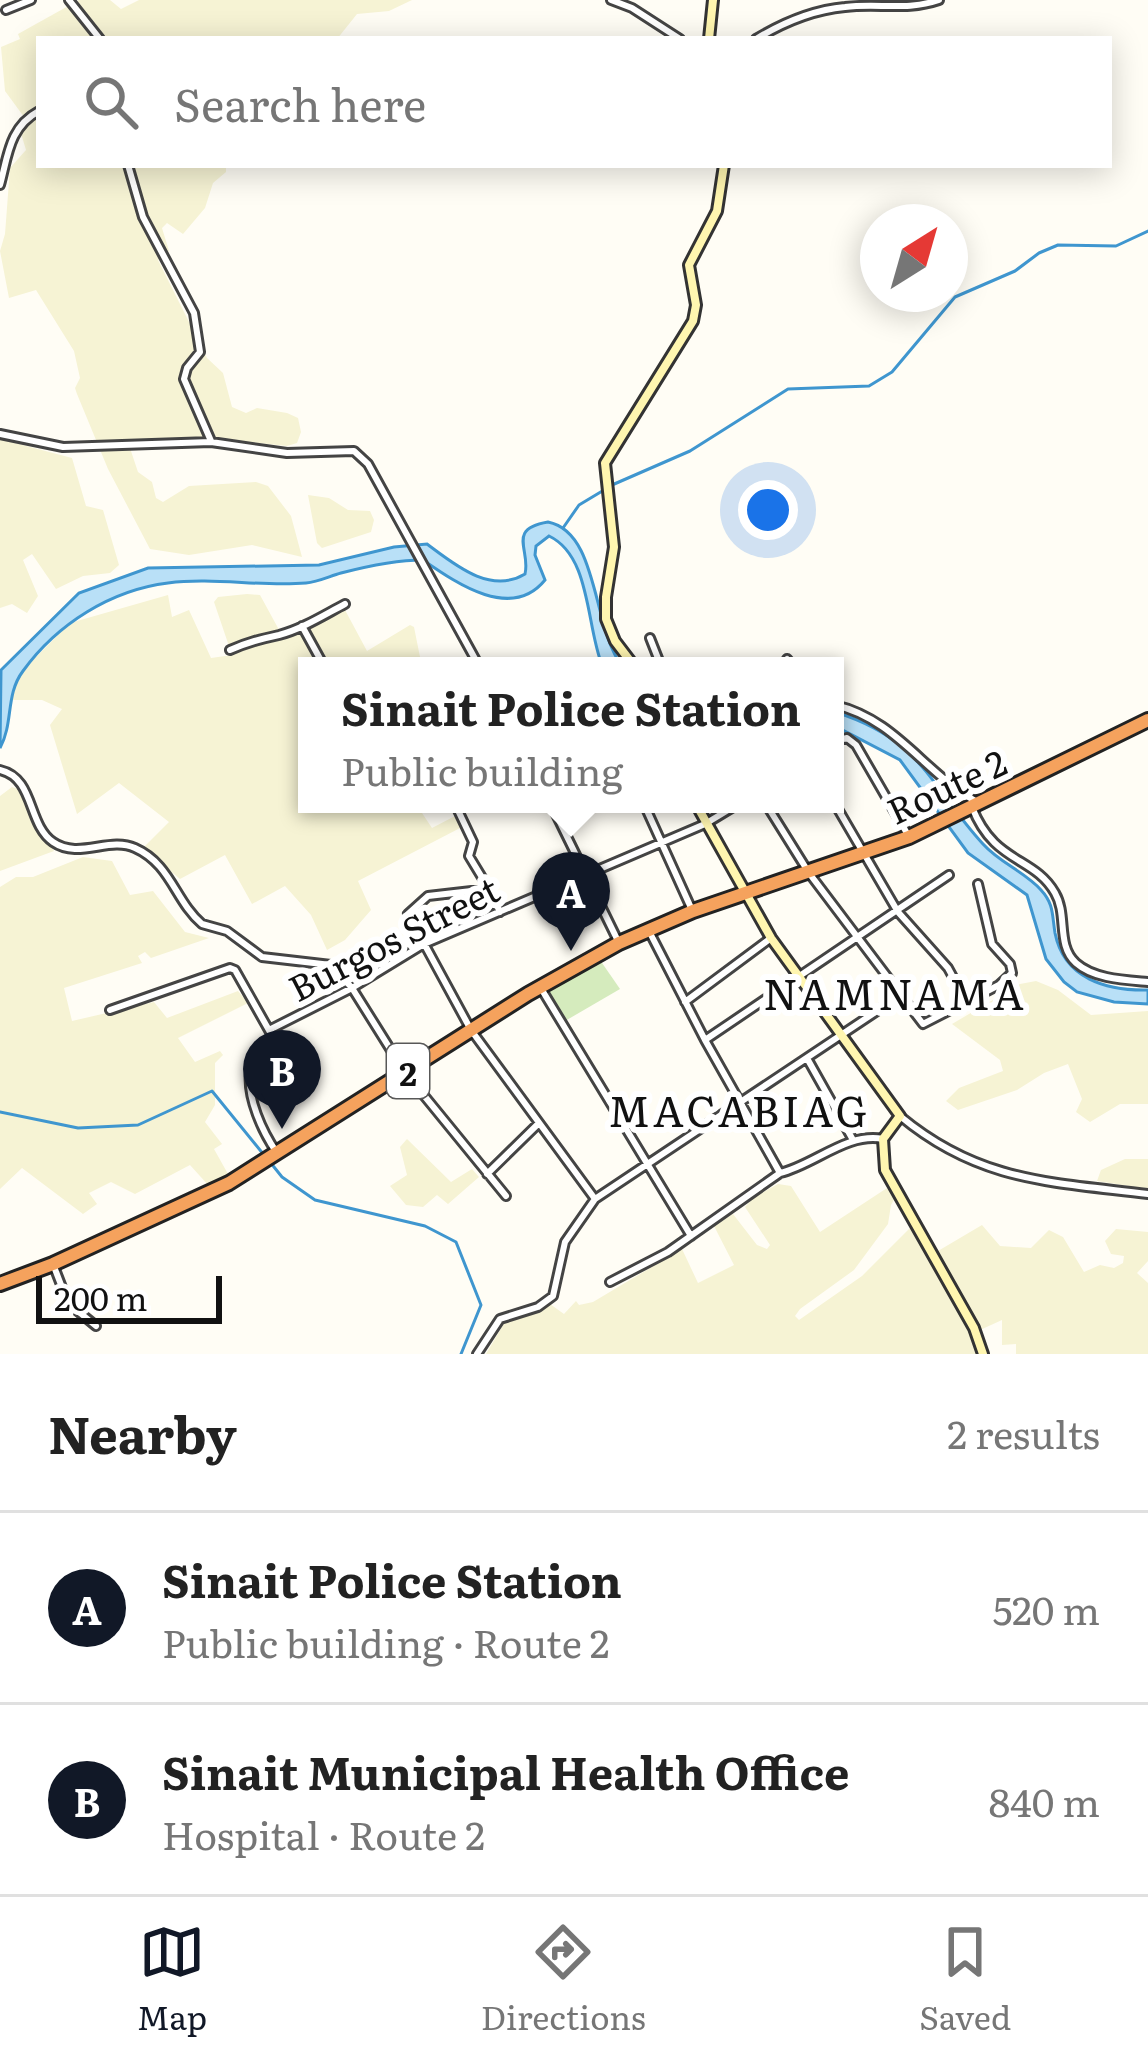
<!DOCTYPE html>
<meta charset="utf-8">
<style>
body{margin:0;font-family:Literata,serif;background:#f6f6f6;color:#222}
.compass{position:absolute;left:860px;top:204px;width:108px;height:108px;border-radius:50%;background:#fff;box-shadow:0 6px 30px #0003;rotate:37deg}
.scale{position:absolute;left:36px;bottom:30px;width:186px;box-sizing:border-box;padding-left:12px;border:6px solid #111;border-top:0;font-size:33px;line-height:42px;white-space:nowrap;color:#111;-webkit-text-stroke:9px #fff;paint-order:stroke}
.you{position:absolute;left:768px;top:510px;width:42px;height:42px;margin:-30px;border:9px solid #fff;border-radius:50%;background:#1a73e8;box-shadow:0 0 0 18px #1a73e833}
.badge{display:grid;place-items:center;width:78px;height:78px;border-radius:50%;background:#111827;color:#fff;font-size:39px;font-weight:700}
.pin{position:absolute;translate:-50% -99px;filter:drop-shadow(0 3px 6px #0008)}
.pin::after{content:'';position:absolute;top:63px;width:42px;height:36px;background:inherit;clip-path:polygon(0 0,100% 0,50% 100%)}
.popup{position:absolute;left:298px;top:657px;width:546px;height:156px;box-sizing:border-box;display:grid;place-content:center;border-radius:0px;background:#fff;filter:drop-shadow(0 3px 9px #0005);font-size:39px;white-space:nowrap;color:#767676}
.popup b{font-size:45px;color:#222}
.popup::after{content:'';position:absolute;left:50%;top:100%;margin-left:-24px;border:24px solid transparent;border-top-color:#fff}
.list{margin:0;padding:0;list-style:none}
h2{display:flex;justify-content:space-between;align-items:center;height:156px;margin:0;padding:0 48px;font-size:51px}
h2 small{font-size:39px;font-weight:400;color:#767676}
.list li{display:grid;grid-template-columns:78px 1fr auto;gap:36px;align-items:center;box-sizing:border-box;height:192px;padding:0 48px;border-top:3px solid #e0e0e0}
.list b{display:block;font-size:45px;white-space:nowrap}
.list p{margin:0;font-size:39px;white-space:nowrap;color:#767676}
.list em{font-size:39px;font-style:normal;color:#767676}
.icon{flex:none;width:66px;height:66px;fill:none;stroke:currentColor;stroke-width:2;stroke-linecap:round;stroke-linejoin:round}
.map{position:relative;flex:none;width:1148px;height:1354px;overflow:hidden}
.search{position:absolute;background:#fff;box-shadow:0 6px 30px #0003;left:36px;right:36px;top:36px;height:132px;display:flex;align-items:center;gap:30px;box-sizing:border-box;padding:0 42px;border-radius:0px;color:#767676;font-size:45px}
.sheet{height:540px;background:#fff}
nav{display:flex;justify-content:space-around;align-items:center;box-sizing:border-box;height:168px;border-top:3px solid #e0e0e0;background:#fff;font-size:33px;color:#767676}
nav a{display:grid;justify-items:center;gap:6px}
nav .on{color:#111827}
.map>svg:first-child{display:block}
.farmland{fill:#f6f3d4}
.green{fill:#d5ebbd}
.water{fill:#b9e0f7;stroke:#3f96cf;stroke-width:3}
.lines{fill:none;stroke-linecap:round;stroke-linejoin:round}
.stream{stroke:#3f96cf;stroke-width:3}
.street-casing{stroke:#444;stroke-width:12}
.secondary-casing{stroke:#333;stroke-width:14}
.highway-casing{stroke:#222;stroke-width:18}
.street{stroke:#fff;stroke-width:6}
.secondary{stroke:#fff6b0;stroke-width:8}
.highway{stroke:#f5a25d;stroke-width:12}
.labels{text-anchor:middle;dominant-baseline:central;stroke-width:12;stroke-linejoin:round;paint-order:stroke}
.shield{fill:#fff;stroke:#585858;stroke-width:3}
.shield-label{font-size:33px;font-weight:bold;fill:#111}
.street-label{font-size:36px;fill:#111;stroke:#fff}
.quarter-label{font-size:42px;letter-spacing:3px;fill:#111;stroke:#fff}
</style>
<div class="map">
<svg width="1148" height="1354" viewBox="0 0 1148 1354">
<rect width="100%" height="100%" fill="#fffdf5"/>
<!-- farmland -->
<path class="farmland" d="M79 0H110L121 9 139 0H412L389 11 357 14 337 39H39V165H226V172L213 183 205 208 183 234 167 223 162 228 169 251 158 260 207 358 223 373 232 407 246 413 257 408 287 413 298 418 301 432 297 443 287 446 229 440 129 445 138 472 152 482 156 498 163 502 189 486 256 482 268 486 291 516 302 557 252 545 189 555 150 549 108 469 77 394 75 388 80 378 74 351 36 290 9 298 0 251 5 234 10 168 26 150 20 130 27 121 5 91 1 47 20 39 18 34Z
M0 439 72 458 86 506 103 510 119 565 110 573 83 576 56 589 32 554 23 560 38 596 27 613 12 604 0 608Z
M308 495 329 498 348 510 370 511 374 520 371 532 322 548 317 543Z
M247 594 260 595 284 639 345 610 367 651 410 625 414 627 420 657 426 666H307V804H435L422 813 432 828 455 816 462 827 358 881 371 910 345 940 327 950 311 915 285 886 252 904 225 855 180 879 143 848 169 822 119 783 77 814 50 725 62 709 42 700H9L23 670 70 623 168 595 172 617 189 610 211 658 232 655 214 602 218 597Z
M12 787 18 789 54 851 0 871V796Z
M83 857 112 861 130 895 153 891 185 932 209 938 151 958 145 952 138 956 142 963 64 988 72 1021 154 1002 167 1018 238 991 248 1003 178 1038 195 1062 220 1051 223 1055 215 1063V1105L205 1122 222 1144 214 1149 228 1174 209 1186 190 1165 135 1194 111 1182 89 1193 97 1204 83 1214 22 1168 0 1189V887L16 877H33Z
M1036 981 1058 990 1091 1015 1148 1011V1104H1120L1090 1122 1076 1112 1082 1099 1068 1064 1044 1073 1017 1090 958 1110 946 1101 959 1088 1003 1071 1000 1060 952 1024 1020 984Z
M407 1139 451 1182 472 1169 479 1177 448 1204 437 1195 423 1207 406 1205 390 1186 407 1175 400 1147Z
M1125 1159H1148V1189L1097 1181 1101 1170Z
M778 1184 791 1186 820 1232 887 1188 895 1198 891 1205 888 1224 854 1270 800 1309 795 1316 799 1320 862 1276 910 1228 965 1319 978 1354H486L506 1320 550 1304 564 1314 576 1301 579 1305 593 1302 682 1249 698 1283 734 1265 714 1226 733 1214 757 1245 767 1249 770 1245 745 1207 754 1197Z
M982 1225 1000 1246 1031 1248 1049 1230 1063 1237 1084 1272 1100 1265 1114 1268 1123 1263 1124 1256 1111 1254 1105 1241 1116 1229 1148 1232V1261L1137 1273 1148 1283V1354H1016V1344L1002 1345V1320L980 1330 938 1251Z"/>
<!-- green -->
<path class="green" d="M600 960 620 989 565 1021 547 991Z"/>
<!-- water -->
<path class="water" d="M548 522C599 532 592 627 622 666L602 665C586 625 591 556 549 536L536 546 535 555 545 580C511 622 455 582 423 560 395 560 368 566 341 573 330 576 318 582 306 583 261 587 213 577 168 583 111 590 57 624 23 671 5 695 14 722 0 748L1 670 79 593 148 568 319 565 394 547 427 544C454 564 490 595 525 574 531 550 506 529 548 522Z
M835 712C922 739 929 785 983 844 1000 863 1025 872 1041 890 1054 904 1052 915 1055 933 1064 979 1107 991 1148 990V1004L1114 1002 1077 992 1064 982 1046 959 1027 895 968 853 900 760 835 726Z"/>
<g class="lines">
<!-- stream -->
<path class="stream" d="M612 485 690 451 788 389 869 386 892 372 955 297 1015 271 1039 253 1058 245 1116 246 1148 231
M563 528 579 505 604 490
M0 1112 78 1128 138 1125 212 1091 264 1155
M270 1162 282 1177 315 1200 425 1226 456 1242 481 1305 461 1354"/>
<!-- street casing -->
<g class="street-casing">
<path id="street" d="M69 0 100 39
M611 0 632 8 680 39
M6 10 31 0
M756 39C784 22 812 10 845 7 878 3 907 11 939 0
M128 165 143 217 194 313 200 352 187 368 184 379 211 441
M0 185C8 156 9 127 39 111
M0 434 63 447 211 442 287 453 354 451 368 464 479 666
M302 626 324 666
M650 638 661 666
M230 650C248 642 261 639 279 635 302 629 324 615 345 604
M787 659 793 666
M835 705C896 719 925 774 977 802
M835 741 847 738 856 745 908 835
M0 770C35 778 27 824 53 842 79 860 109 836 135 848 171 864 175 901 202 924L227 931 262 957 331 965 352 988 404 1071 506 1196
M455 804 473 842 469 856 489 889
M551 804 619 943
M644 804 692 910
M766 804 809 873 923 1024 999 985 1012 973 1010 964 992 944 978 884
M835 804 898 912 948 968 967 1003
M972 807C994 864 1034 856 1055 893 1068 915 1056 945 1076 963 1094 979 1125 980 1148 982
M500 912 489 889 428 896 408 914 471 1030 595 1199
M649 931 705 1040 780 1173C814 1165 847 1132 883 1139
M542 990 691 1236
M685 1002 771 938
M110 1010 230 968 235 970 279 1048 267 1064 250 1072C247 1098 262 1131 277 1153
M269 1030 352 988 424 944 705 824 738 804
M705 1040 949 875
M808 1060 853 1140
M900 1116C979 1182 1051 1182 1148 1194
M487 1174 539 1123
M53 1264 68 1303 96 1326
M610 1282 668 1252 780 1173
M477 1354 500 1319 538 1307 553 1296 565 1242 595 1199 901 995"/>
</g>
<!-- secondary casing -->
<g class="secondary-casing">
<path id="secondary" d="M709 39 713 0
M634 666 615 641 606 619V597L614 547 605 463 693 321 696 305 689 265 717 211 724 165
M696 804 771 938 900 1116 883 1139 885 1170 974 1328 983 1354"/>
</g>
<!-- highway casing -->
<g class="highway-casing">
<path id="highway" d="M0 1284 53 1264 229 1183 528 994 619 943 693 911 909 837 1148 720"/>
</g>
<!-- street -->
<use href="#street" class="street"/>
<!-- secondary -->
<use href="#secondary" class="secondary"/>
<!-- highway -->
<use href="#highway" class="highway"/>
</g>
<g class="labels">
<!-- shield labels -->
<rect class="shield" x="387" y="1044" width="42" height="54" rx="9"/>
<g class="shield-label">
<text x="408" y="1071">2</text>
</g>
<!-- street labels -->
<g class="street-label">
<text transform="translate(946 785) rotate(-25)">Route 2</text>
<text transform="translate(393 937) rotate(-27)">Burgos Street</text>
</g>
<!-- quarter labels -->
<g class="quarter-label">
<text x="895" y="992">NAMNAMA</text>
<text x="739" y="1109">MACABIAG</text>
</g>
</g>
</svg>
<svg class="compass" viewBox="-18 -18 36 36"><path d="M0-13l5 13h-10z" fill="#e53935"/><path d="M0 13l5-13h-10z" fill="#767676"/></svg>
<div class="scale">200 m</div>
<div class="you"></div>
<div class="pin badge" style="left:571px;top:951px">A</div>
<div class="popup"><b>Sinait Police Station</b>Public building</div>
<div class="pin badge" style="left:282px;top:1129px">B</div>
<div class="search"><svg class="icon" aria-label="search" viewBox="0 0 24 24"><circle cx="10" cy="10" r="6"/><path d="M15 15l6 6"/></svg>Search here</div>
</div>
<section class="sheet">
<h2>Nearby<small>2 results</small></h2>
<ul class="list">
<li><span class="badge">A</span><div><b>Sinait Police Station</b><p>Public building · Route 2</p></div><em>520 m</em></li>
<li><span class="badge">B</span><div><b>Sinait Municipal Health Office</b><p>Hospital · Route 2</p></div><em>840 m</em></li>
</ul>
</section>
<nav>
<a class="on"><svg class="icon" aria-label="map" viewBox="0 0 24 24"><path d="M3 6l6-2 6 2 6-2v14l-6 2-6-2-6 2zM9 4v14M15 6v14"/></svg>Map</a>
<a><svg class="icon" aria-label="directions" viewBox="0 0 24 24"><path d="M12 3l9 9-9 9-9-9zM9 14v-3h6M13 9l2 2-2 2"/></svg>Directions</a>
<a><svg class="icon" aria-label="saved" viewBox="0 0 24 24"><path d="M7 4h10v16l-5-4-5 4z"/></svg>Saved</a>
</nav>
